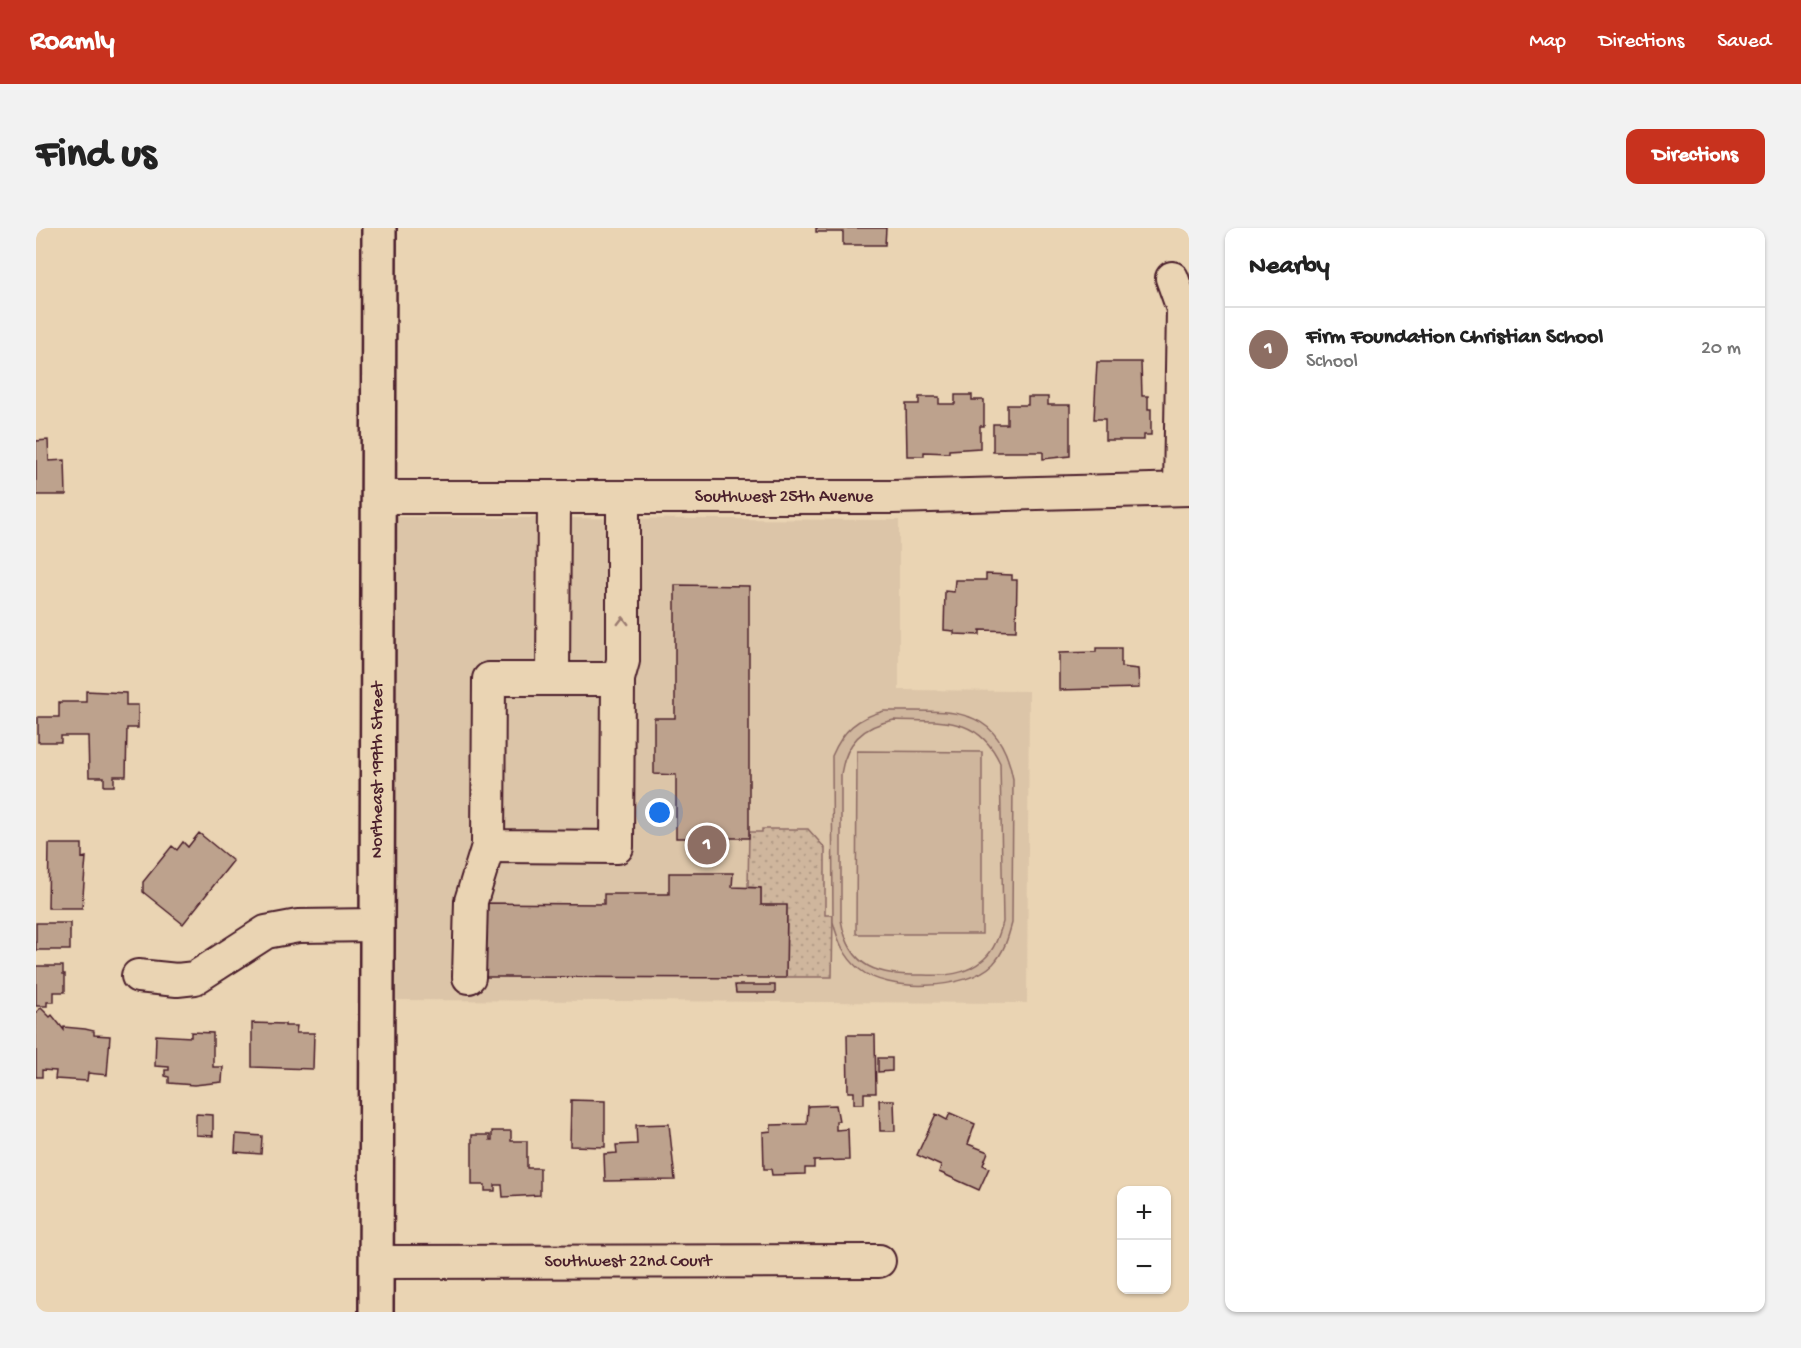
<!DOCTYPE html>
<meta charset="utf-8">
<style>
body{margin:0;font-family:"Gochi Hand",sans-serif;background:#f2f2f2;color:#222}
.controls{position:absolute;right:18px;bottom:18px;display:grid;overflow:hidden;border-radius:12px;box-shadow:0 2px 4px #0004}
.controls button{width:54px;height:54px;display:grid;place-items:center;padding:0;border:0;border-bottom:2px solid #e0e0e0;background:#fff;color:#222;font:30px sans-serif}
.you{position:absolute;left:624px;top:585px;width:21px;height:21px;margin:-15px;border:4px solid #fff;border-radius:50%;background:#1a73e8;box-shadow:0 0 0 9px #1a73e833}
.badge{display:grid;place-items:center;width:39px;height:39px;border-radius:50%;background:#c8321e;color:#fff;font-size:20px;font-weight:700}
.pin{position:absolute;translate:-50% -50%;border:3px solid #fff;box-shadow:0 2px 6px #0006}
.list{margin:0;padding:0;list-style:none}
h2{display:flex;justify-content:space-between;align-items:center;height:78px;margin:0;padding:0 24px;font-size:26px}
h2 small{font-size:20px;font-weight:400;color:#767676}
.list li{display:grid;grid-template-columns:39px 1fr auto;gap:18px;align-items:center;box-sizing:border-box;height:84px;padding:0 24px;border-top:2px solid #e0e0e0}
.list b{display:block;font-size:22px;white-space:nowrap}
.list p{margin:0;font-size:20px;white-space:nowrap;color:#767676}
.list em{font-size:20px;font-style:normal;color:#767676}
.map{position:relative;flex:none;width:1153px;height:1084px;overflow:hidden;border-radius:12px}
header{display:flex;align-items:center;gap:36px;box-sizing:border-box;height:84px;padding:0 30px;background:#c8321e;color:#fff}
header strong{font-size:28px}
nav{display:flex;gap:33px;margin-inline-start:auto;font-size:21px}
.intro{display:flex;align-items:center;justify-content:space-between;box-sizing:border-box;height:144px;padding:0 36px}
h1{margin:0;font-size:42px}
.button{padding:15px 27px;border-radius:12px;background:#c8321e;color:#fff;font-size:21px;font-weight:700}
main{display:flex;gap:36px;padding:0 36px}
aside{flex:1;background:#fff;border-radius:12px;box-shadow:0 2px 4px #0004}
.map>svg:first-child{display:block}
.built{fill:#dcc5a8}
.grass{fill:url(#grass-dots);stroke:#8c6a64;stroke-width:1.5}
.garden{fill:#cfb69d;stroke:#8c6a64;stroke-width:1.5;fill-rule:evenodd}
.building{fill:#bda28d;stroke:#4a1f2b;stroke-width:1.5}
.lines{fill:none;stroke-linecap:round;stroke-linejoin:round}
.minor-casing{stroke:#4a1f2b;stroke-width:36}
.major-casing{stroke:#4a1f2b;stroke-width:38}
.minor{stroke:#ead4b3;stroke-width:32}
.major{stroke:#ead4b3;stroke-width:33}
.oneway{stroke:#9a7a6f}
.labels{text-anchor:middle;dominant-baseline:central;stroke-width:4.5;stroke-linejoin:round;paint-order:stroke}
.street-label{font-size:18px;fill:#4a1f2b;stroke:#ead4b3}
</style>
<header>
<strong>Roamly</strong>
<nav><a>Map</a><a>Directions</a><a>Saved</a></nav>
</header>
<div class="intro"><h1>Find us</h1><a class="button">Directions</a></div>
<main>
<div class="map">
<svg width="1153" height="1084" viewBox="0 0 1153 1084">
<defs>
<pattern id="grass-dots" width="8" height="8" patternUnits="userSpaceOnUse" patternTransform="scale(1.5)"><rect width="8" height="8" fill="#cfb69d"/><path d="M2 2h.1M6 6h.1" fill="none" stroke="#b39c87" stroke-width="1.8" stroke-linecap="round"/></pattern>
</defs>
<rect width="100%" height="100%" fill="#ead4b3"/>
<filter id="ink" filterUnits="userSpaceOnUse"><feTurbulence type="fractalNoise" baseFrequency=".0167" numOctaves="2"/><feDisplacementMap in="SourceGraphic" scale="12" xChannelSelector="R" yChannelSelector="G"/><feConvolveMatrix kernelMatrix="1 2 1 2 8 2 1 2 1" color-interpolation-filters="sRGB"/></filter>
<g filter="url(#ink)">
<!-- built -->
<path class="built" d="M353 289 863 292V462L993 463 991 775 350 772Z"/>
<!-- grass -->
<path class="grass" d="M726 601H772L789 620V687H797L796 749H750L751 678 725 677V660L712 659 713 604H726Z"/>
<!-- garden -->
<path class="garden" d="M848 483C911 484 963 473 977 551L976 695C972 710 968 724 957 736 931 762 851 765 823 741 808 728 802 713 797 694L796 528C807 502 821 490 848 483ZM858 492C903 494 942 486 964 535L967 694C963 707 959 721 948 731 930 747 910 748 887 747 842 747 814 742 805 692V546C810 515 826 498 858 492Z
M821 523 946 524V706H820Z"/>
<!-- building -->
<path class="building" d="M780 0H850L849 17H807V4H780Z
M1061 134H1105L1106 168H1112V181H1115V207H1108V212H1069V191H1058Z
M919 167H936V172H948V198H944V220L913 222V225L888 224V228H871L870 176H883V169H903V176H919Z
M992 169H1012V177H1034V228L1007 231V224H957V196H971V177H992Z
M12 212 13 233 29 232 30 267H0V213Z
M950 346 976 347V352H981L980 403 944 402V407L918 406V403L908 402 909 363 918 364 919 352H950Z
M639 357 713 358V610H640V547L618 546V490H639Z
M1060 420H1085V439L1102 441 1103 460 1023 462V425L1060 424Z
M50 463 90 465V477H102V500H91L90 548H78V558H68V549H53L52 508H25V514H2V489H23V474H50Z
M163 605 197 633 147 696 107 664V654L136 618 141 622 147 614 152 619Z
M13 616H46V630L50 629 46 680H12Z
M633 645H697L696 659 725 660V677H751L750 750 446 749V675L568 676V666H633Z
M0 695H34V722H0Z
M0 738H27V746H29V764H18V774H11V778H0Z
M699 757H739V765H700Z
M5 780 14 789 16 787 28 802V799L49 801 58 803V807L74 808 71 847 52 845 51 853 19 851 20 843 6 842V849H0V784Z
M216 795 249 796V798H261L260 805H278L277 841 216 839Z
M155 804 177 805V839H187L186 854 158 857 133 855V849L129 848V842H133V839L119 838 120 807 155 809Z
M811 807H839L840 865H828V876H818V864H812Z
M842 830H856V843L842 844Z
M535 872 569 873V919L534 918Z
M843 872H858L859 903H844Z
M800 877 803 893H800V902L812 901 813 932 778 933V940H769V946L736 947 735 941H728L727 904 735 903V897L771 896 772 878Z
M914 885 939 896 932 916 952 924 947 937 953 940 943 962 903 944 905 938 881 927 900 886 911 892Z
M160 886 177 887V908L160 907Z
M633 896 639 952 569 953 568 926 581 925 580 917 601 916 600 897Z
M456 903H475V913H491V940H504V967L467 969 466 957H459V963H449V957H436V907H454V912H456Z
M200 906 226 908 225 926 199 924Z"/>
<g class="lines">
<!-- minor casing -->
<g class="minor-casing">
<g id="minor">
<path d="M1136 50 1147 81 1144 260"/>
<path id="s1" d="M343 269H857L1153 261"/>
<path d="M517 451 518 270"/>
<path d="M582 451H453L452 618 581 619 582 451 587 433V270"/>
<path d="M102 748 141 752 159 750 230 704 262 698 341 697"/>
<path d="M433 749 435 673 452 618"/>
<path id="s2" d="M340 1034 843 1033"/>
</g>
</g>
<!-- major casing -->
<g class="major-casing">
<g id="major">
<path id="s3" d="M340 1084 343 0"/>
</g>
</g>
<!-- minor -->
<use href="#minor" class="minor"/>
<!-- major -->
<use href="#major" class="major"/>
</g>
<!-- one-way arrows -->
<defs><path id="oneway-chevron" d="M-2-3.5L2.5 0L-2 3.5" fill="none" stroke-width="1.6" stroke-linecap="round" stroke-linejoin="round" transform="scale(1.5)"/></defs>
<use class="oneway" href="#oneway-chevron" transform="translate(587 393) rotate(-90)"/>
</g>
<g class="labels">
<!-- street labels -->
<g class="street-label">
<text stroke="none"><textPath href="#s1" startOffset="405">Southwest 25th Avenue</textPath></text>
<text stroke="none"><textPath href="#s3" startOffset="542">Northeast 199th Street</textPath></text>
<text stroke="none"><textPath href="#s2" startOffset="252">Southwest 22nd Court</textPath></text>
</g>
</g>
</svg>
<div class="controls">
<button>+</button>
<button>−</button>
</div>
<div class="you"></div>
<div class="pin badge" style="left:671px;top:617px;background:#8d6e63">1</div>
</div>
<aside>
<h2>Nearby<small></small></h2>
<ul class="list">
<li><span class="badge" style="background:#8d6e63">1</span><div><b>Firm Foundation Christian School</b><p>School</p></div><em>20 m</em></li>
</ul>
</aside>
</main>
